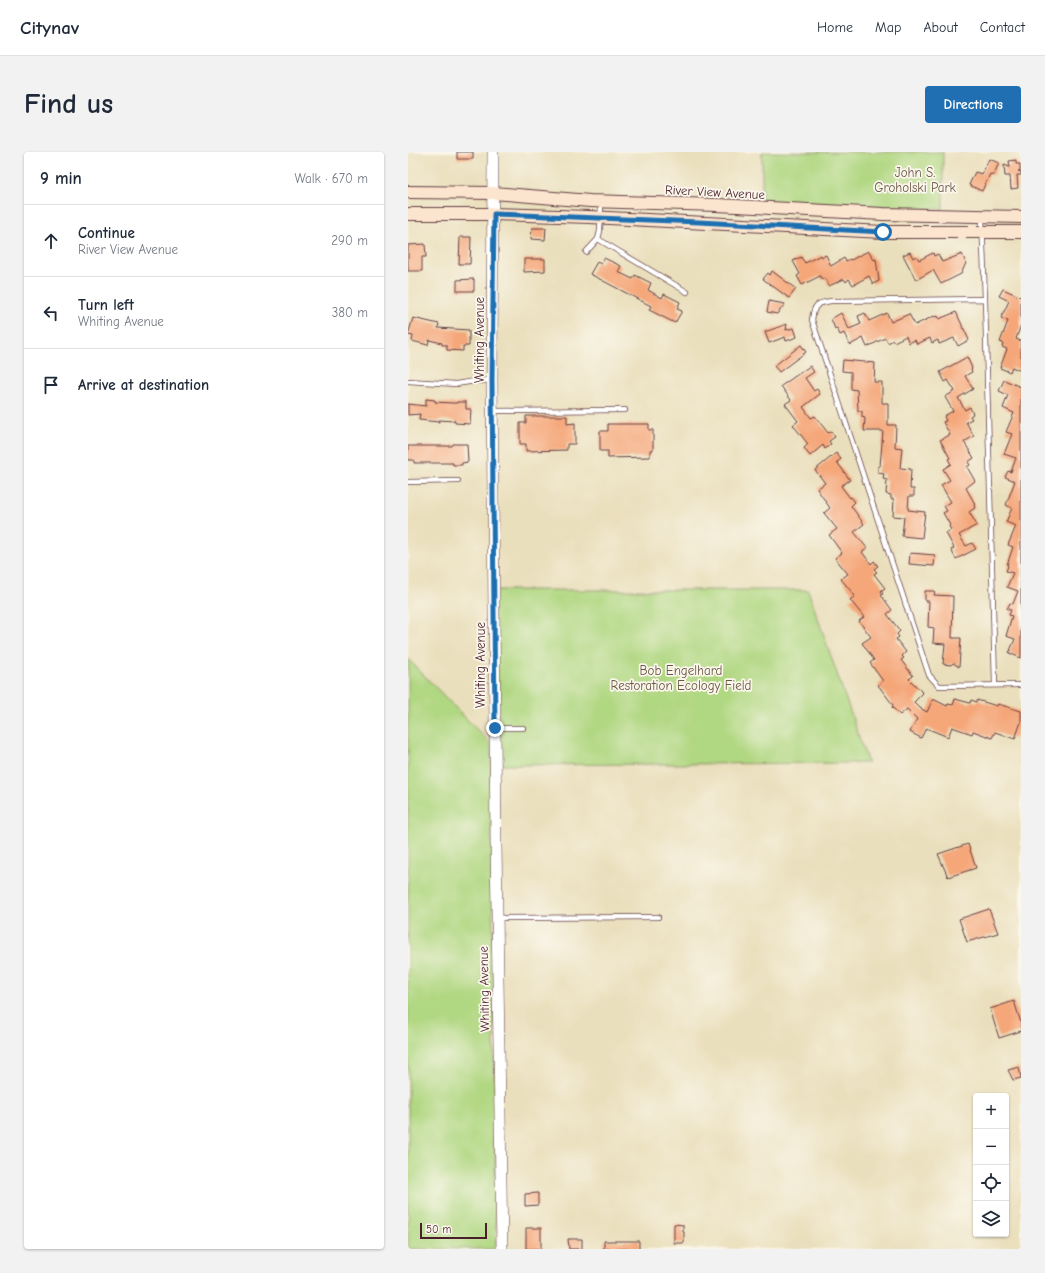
<!DOCTYPE html>
<meta charset="utf-8">
<style>
body{margin:0;font-family:"Comic Neue",sans-serif;background:#f2f2f3;color:#1f2937}
.controls{position:absolute;right:12px;bottom:12px;display:grid;overflow:hidden;border-radius:4px;box-shadow:0 1px 3px #0004}
.controls button{width:36px;height:36px;display:grid;place-items:center;padding:0;border:0;border-bottom:1px solid #e0e1e3;background:#fff;color:#1f2937;font:20px sans-serif}
.scale{position:absolute;left:12px;bottom:10px;width:67px;box-sizing:border-box;padding-left:4px;border:2px solid #4a1f2b;border-top:0;font-size:11px;line-height:14px;white-space:nowrap;color:#4a1f2b;-webkit-text-stroke:3px #fbf7ec;paint-order:stroke}
.stop{position:absolute;width:12px;height:12px;margin:-9px;border:3px solid #1f6fb2;border-radius:50%;background:#fff}
.stop.end{background:#1f6fb2;border-color:#fff;box-shadow:0 1px 4px #0008}
.list{margin:0;padding:0;list-style:none}
h2{display:flex;justify-content:space-between;align-items:center;height:52px;margin:0;padding:0 16px;font-size:17px}
h2 small{font-size:13px;font-weight:400;color:#747a83}
.list li{display:grid;grid-template-columns:26px 1fr auto;gap:12px;align-items:center;box-sizing:border-box;height:72px;padding:0 16px;border-top:1px solid #e0e1e3}
.list b{display:block;font-size:15px;white-space:nowrap}
.list p{margin:0;font-size:13px;white-space:nowrap;color:#747a83}
.list em{font-size:13px;font-style:normal;color:#747a83}
.icon{flex:none;width:22px;height:22px;fill:none;stroke:currentColor;stroke-width:2;stroke-linecap:round;stroke-linejoin:round}
.map{position:relative;flex:none;width:613px;height:1097px;overflow:hidden;border-radius:4px}
header{display:flex;align-items:center;gap:24px;box-sizing:border-box;height:56px;padding:0 20px;background:#fff;border-bottom:1px solid #e0e1e3}
header strong{font-size:19px}
nav{display:flex;gap:22px;margin-inline-start:auto;font-size:14px}
.intro{display:flex;align-items:center;justify-content:space-between;box-sizing:border-box;height:96px;padding:0 24px}
h1{margin:0;font-size:28px}
.button{padding:10px 18px;border-radius:4px;background:#1f6fb2;color:#fff;font-size:14px;font-weight:700}
main{display:flex;gap:24px;padding:0 24px}
aside{flex:1;background:#fff;border-radius:4px;box-shadow:0 1px 3px #0004}
.map>svg:first-child{display:block}
.green{fill:#b0d781;stroke:#7d7b56}
.building{fill:#f5a77a}
.lines{fill:none;stroke-linecap:round;stroke-linejoin:round}
.service-casing{stroke:#623c41;stroke-width:6}
.tertiary-casing{stroke:#623c41;stroke-width:12}
.secondary-casing{stroke:#623c41;stroke-width:14}
.service{stroke:#fff;stroke-width:4.5}
.tertiary{stroke:#fff;stroke-width:11}
.secondary{stroke:#fce5cf;stroke-width:12}
.route{stroke:#1f6fb2;stroke-width:5}
.labels{text-anchor:middle;dominant-baseline:central;stroke-width:3.5;stroke-linejoin:round;paint-order:stroke}
.park-label{font-size:13px;fill:#695645;stroke:#fbf7ec}
.street-label{font-size:13px;fill:#4a1f2b;stroke:#fbf7ec}
</style>
<header>
<strong>Citynav</strong>
<nav><a>Home</a><a>Map</a><a>About</a><a>Contact</a></nav>
</header>
<div class="intro"><h1>Find us</h1><a class="button">Directions</a></div>
<main>
<aside>
<h2>9 min<small>Walk · 670 m</small></h2>
<ul class="list">
<li><svg class="icon" aria-label="ahead" viewBox="0 0 24 24"><path d="M12 20V5M6 11l6-6 6 6"/></svg><div><b>Continue</b><p>River View Avenue</p></div><em>290 m</em></li>
<li><svg class="icon" aria-label="left" viewBox="0 0 24 24"><path d="M17 20v-9H6M10 6l-5 5 5 5"/></svg><div><b>Turn left</b><p>Whiting Avenue</p></div><em>380 m</em></li>
<li><svg class="icon" aria-label="arrive" viewBox="0 0 24 24"><path d="M6 21V4h12l-3 4 3 4H6"/></svg><div><b>Arrive at destination</b></div></li>
</ul>
</aside>
<div class="map">
<svg width="613" height="1097" viewBox="0 0 613 1097">
<rect width="100%" height="100%" fill="#fbf7ec"/>
<filter id="ink" filterUnits="userSpaceOnUse"><feTurbulence type="fractalNoise" baseFrequency=".025" numOctaves="2"/><feDisplacementMap in="SourceGraphic" scale="8" xChannelSelector="R" yChannelSelector="G"/><feConvolveMatrix kernelMatrix="1 2 1 2 8 2 1 2 1" color-interpolation-filters="sRGB"/></filter>
<filter id="wash" filterUnits="userSpaceOnUse"><feTurbulence type="fractalNoise" baseFrequency=".012" numOctaves="4" result="noise"/><feDisplacementMap in="SourceGraphic" scale="16" xChannelSelector="R" yChannelSelector="G"/><feGaussianBlur stdDeviation="0.9" result="paint"/><feColorMatrix in="noise" values="0 0 0 0 0 0 0 0 0 0 0 0 0 0 0 0 0 1.4 0 .05"/><feComposite in="paint" operator="in"/></filter>
<g filter="url(#wash)">
<rect width="100%" height="100%" fill="#eadfbc"/>
<!-- green -->
<path class="green" d="M354 0H535V57L354 50Z
M86 438H400L460 611 87 613Z
M0 507 83 592 88 1097H0Z"/>
<g id="blocks">
<!-- building -->
<path class="building" d="M49 0H65V7H49Z
M581 7 591 11 585 24 582 22 574 39 561 33 567 20 574 22Z
M608 8V12H612V19H610L613 20V23H609L610 36 603 37 602 24H597L596 13 602 15 601 9Z
M124 76H138L137 88 123 87Z
M52 85H63L62 112H51Z
M17 92 18 105H14V119H0V93Z
M460 99 466 108 468 107 471 129 465 132 461 124 445 133 441 127 438 130 436 127 421 134 417 126 414 128 412 124 394 133 389 124 392 122 385 109 393 105 397 111 413 103 414 105 418 103 423 114 436 106 438 109 442 107 443 108Z
M502 100 505 106 508 104 511 108 525 101 526 104 530 102 534 110 554 102 558 111 553 122 533 132 525 118 508 128 495 103Z
M196 106 213 114 210 120 225 127 227 123 243 131 240 138 254 146 256 142 272 150 269 157 274 159 267 171 241 158 243 154 182 122 189 110 193 112Z
M116 107H137V119L116 120Z
M364 119 388 137 381 146 355 127 360 121 362 123Z
M66 127V139H49V128Z
M595 137 613 145V173L608 187 613 189V219L604 215 602 220 592 216 599 197 594 195 595 191 592 190 600 169 593 166 601 149 591 144Z
M361 149 377 152 369 162 359 160Z
M548 160 561 188 550 194 546 186 531 192 530 188 524 191 522 186 509 192 507 188 501 191 498 184 486 190 485 188 480 191 477 186 459 195 455 186 442 193 436 181 432 183 429 176 427 177 423 167 433 161 441 177 453 172 450 164 457 161 461 169 479 161 483 170 501 162 507 173 526 164 527 165 530 164 531 167Z
M5 166 31 172 30 176 61 178V194H55V199L39 198V193H34V191L21 188 20 193 4 189 5 184 0 183Z
M379 172 378 178 386 176 389 185 378 189 377 185 361 191 357 180Z
M393 193 398 200 371 220 366 214Z
M559 205 564 216 563 217 564 220 557 224 565 237 550 246 557 258 562 255 565 262 562 264 564 267 558 270 566 284 556 290 566 306 560 310 562 313 559 315 567 329 558 336 567 352 566 353 567 356 561 360 569 373 551 383 558 394 564 391 568 397 548 407 543 398 546 396 538 381 543 378 541 374 542 373 535 361 539 359 536 354 543 350 533 333 542 328 535 317 543 312 540 307 542 306 532 288 542 283 535 270 538 269 536 264 545 259 537 245 547 239 540 228 537 230 532 220Z
M435 208 467 211 466 230H474V251H480V273H488L487 295 494 296 492 316 503 317 502 337H506V344H501L500 358 517 360 514 386 494 384 496 365 485 364 486 347H483V343L478 342 479 328 475 327 476 322 470 321V314H472L475 279H456L457 266 454 265V259H450L449 238 443 237V220L434 219Z
M402 214 406 220 397 226 406 239 409 237 412 242 395 255 403 266 407 264 420 281 423 279 427 285 421 289 423 292 417 297 415 293 402 304 396 296 400 292 385 273 390 269 377 252 383 248 373 234Z
M596 228 613 235V506L601 501 607 487 598 484 604 464 601 463 603 458 599 457 602 451 605 452 610 439 599 435 605 421 598 419 600 414 599 413 605 395 600 393 608 374 598 370 604 356 598 353 607 329 597 325 600 319 603 320 608 306 596 302 604 282 598 280 606 261 595 256 600 243 591 239Z
M18 247 27 248V250L44 251H49V250H58V257H63L62 272 47 271V269L31 268V270L11 268 12 262 0 263V252L18 254Z
M118 264H159V272L167 271V292H159V298L118 299V292H112V271H118Z
M200 272H241V278H245V298H242V305L200 306V299H192V279H200Z
M45 292H59L60 310 54 311V313H45V311H6V308H0V294H44Z
M428 301 433 307 429 310 442 328 433 334 442 346 443 345 447 350 443 354 456 372 446 380 459 396 454 400 463 412 466 409 470 414 466 417 469 420 466 422 477 436 473 439 475 442 473 443 484 458 479 462 492 479 489 482 491 485 488 487 498 500 494 504 496 506 493 508 505 524 501 527 515 541 506 550 512 556 519 560 525 547 539 554 540 552 545 553 547 547 562 551 563 548 569 550V548L589 554 590 552 613 559V570L607 587 587 580 584 586 565 579 564 582 544 575 540 585 518 576 513 586 502 580 509 567 499 557 492 563 484 555 485 553 470 533 475 529 462 511 466 508 454 491 463 485 451 469 456 465 442 448 447 444 433 427 440 422 427 406 434 401 421 383 429 377 416 361 422 356 409 337 417 331 407 318Z
M502 401 527 403 526 414 501 412Z
M517 439H527L526 443 545 444 544 486H553L551 515 545 511 543 513 535 512 537 492 525 491 526 476 520 475 521 449H517Z
M560 692 568 716 540 725 530 702Z
M581 757 590 781 559 790 551 767Z
M606 849 613 871V879L591 886 582 857Z
M611 915 613 926 605 928 600 918Z
M130 1041V1053L117 1054V1042Z
M266 1072 275 1073V1080H276V1091H266Z
M118 1076H133V1097H118Z
M160 1087H174V1097H161Z
M196 1089H231V1097H196Z"/>
</g>
</g>
<g filter="url(#ink)">
<use href="#blocks" fill-opacity="0" stroke="#623c41" stroke-width="1"/>
<g class="lines">
<!-- service casing -->
<g class="service-casing">
<path id="service" d="M574 66 577 147 587 532
M190 87 279 140
M178 100 190 87 192 79 193 51
M577 147 423 149C408 151 406 153 404 168L521 523 531 534 613 533
M0 229 48 232 67 229 84 228
M85 259 217 258
M0 330 50 329
M87 576H115
M89 766 250 765"/>
</g>
<!-- tertiary casing -->
<g class="tertiary-casing">
<path id="tertiary" d="M85 0 84 228 88 693 94 1097"/>
</g>
<!-- secondary casing -->
<g class="secondary-casing">
<path id="secondary" d="M0 40 85 41 182 49 309 53 475 62 613 65
M0 62H86L182 65 475 80H613"/>
</g>
<!-- service -->
<use href="#service" class="service"/>
<!-- tertiary -->
<use href="#tertiary" class="tertiary"/>
<!-- secondary -->
<use href="#secondary" class="secondary"/>
</g>
</g>
<g class="lines" filter="url(#ink)">
<!-- route -->
<path class="route" d="M87 576 84 228 86 62 291 70 475 80"/>
</g>
<g class="labels">
<!-- park labels -->
<g class="park-label">
<text x="507" y="20">John S.<tspan x="507" dy="15">Groholski Park</tspan></text>
<text x="273" y="518">Bob Engelhard<tspan x="273" dy="15">Restoration Ecology Field</tspan></text>
</g>
<!-- street labels -->
<g class="street-label">
<text transform="translate(307 40) rotate(3)">River View Avenue</text>
<text transform="translate(71 188) rotate(-90)">Whiting Avenue</text>
<text transform="translate(72 513) rotate(-90)">Whiting Avenue</text>
<text transform="translate(76 837) rotate(-91)">Whiting Avenue</text>
</g>
</g>
</svg>
<div class="controls">
<button>+</button>
<button>−</button>
<button><svg class="icon" aria-label="locate" viewBox="0 0 24 24"><circle cx="12" cy="12" r="6"/><path d="M12 2v4M12 18v4M2 12h4M18 12h4"/></svg></button>
<button><svg class="icon" aria-label="layers" viewBox="0 0 24 24"><path d="M12 4l9 5-9 5-9-5zM3 14l9 5 9-5"/></svg></button>
</div>
<div class="scale">50 m</div>
<div class="stop" style="left:475px;top:80px"></div>
<div class="stop end" style="left:87px;top:576px"></div>
</div>
</main>
